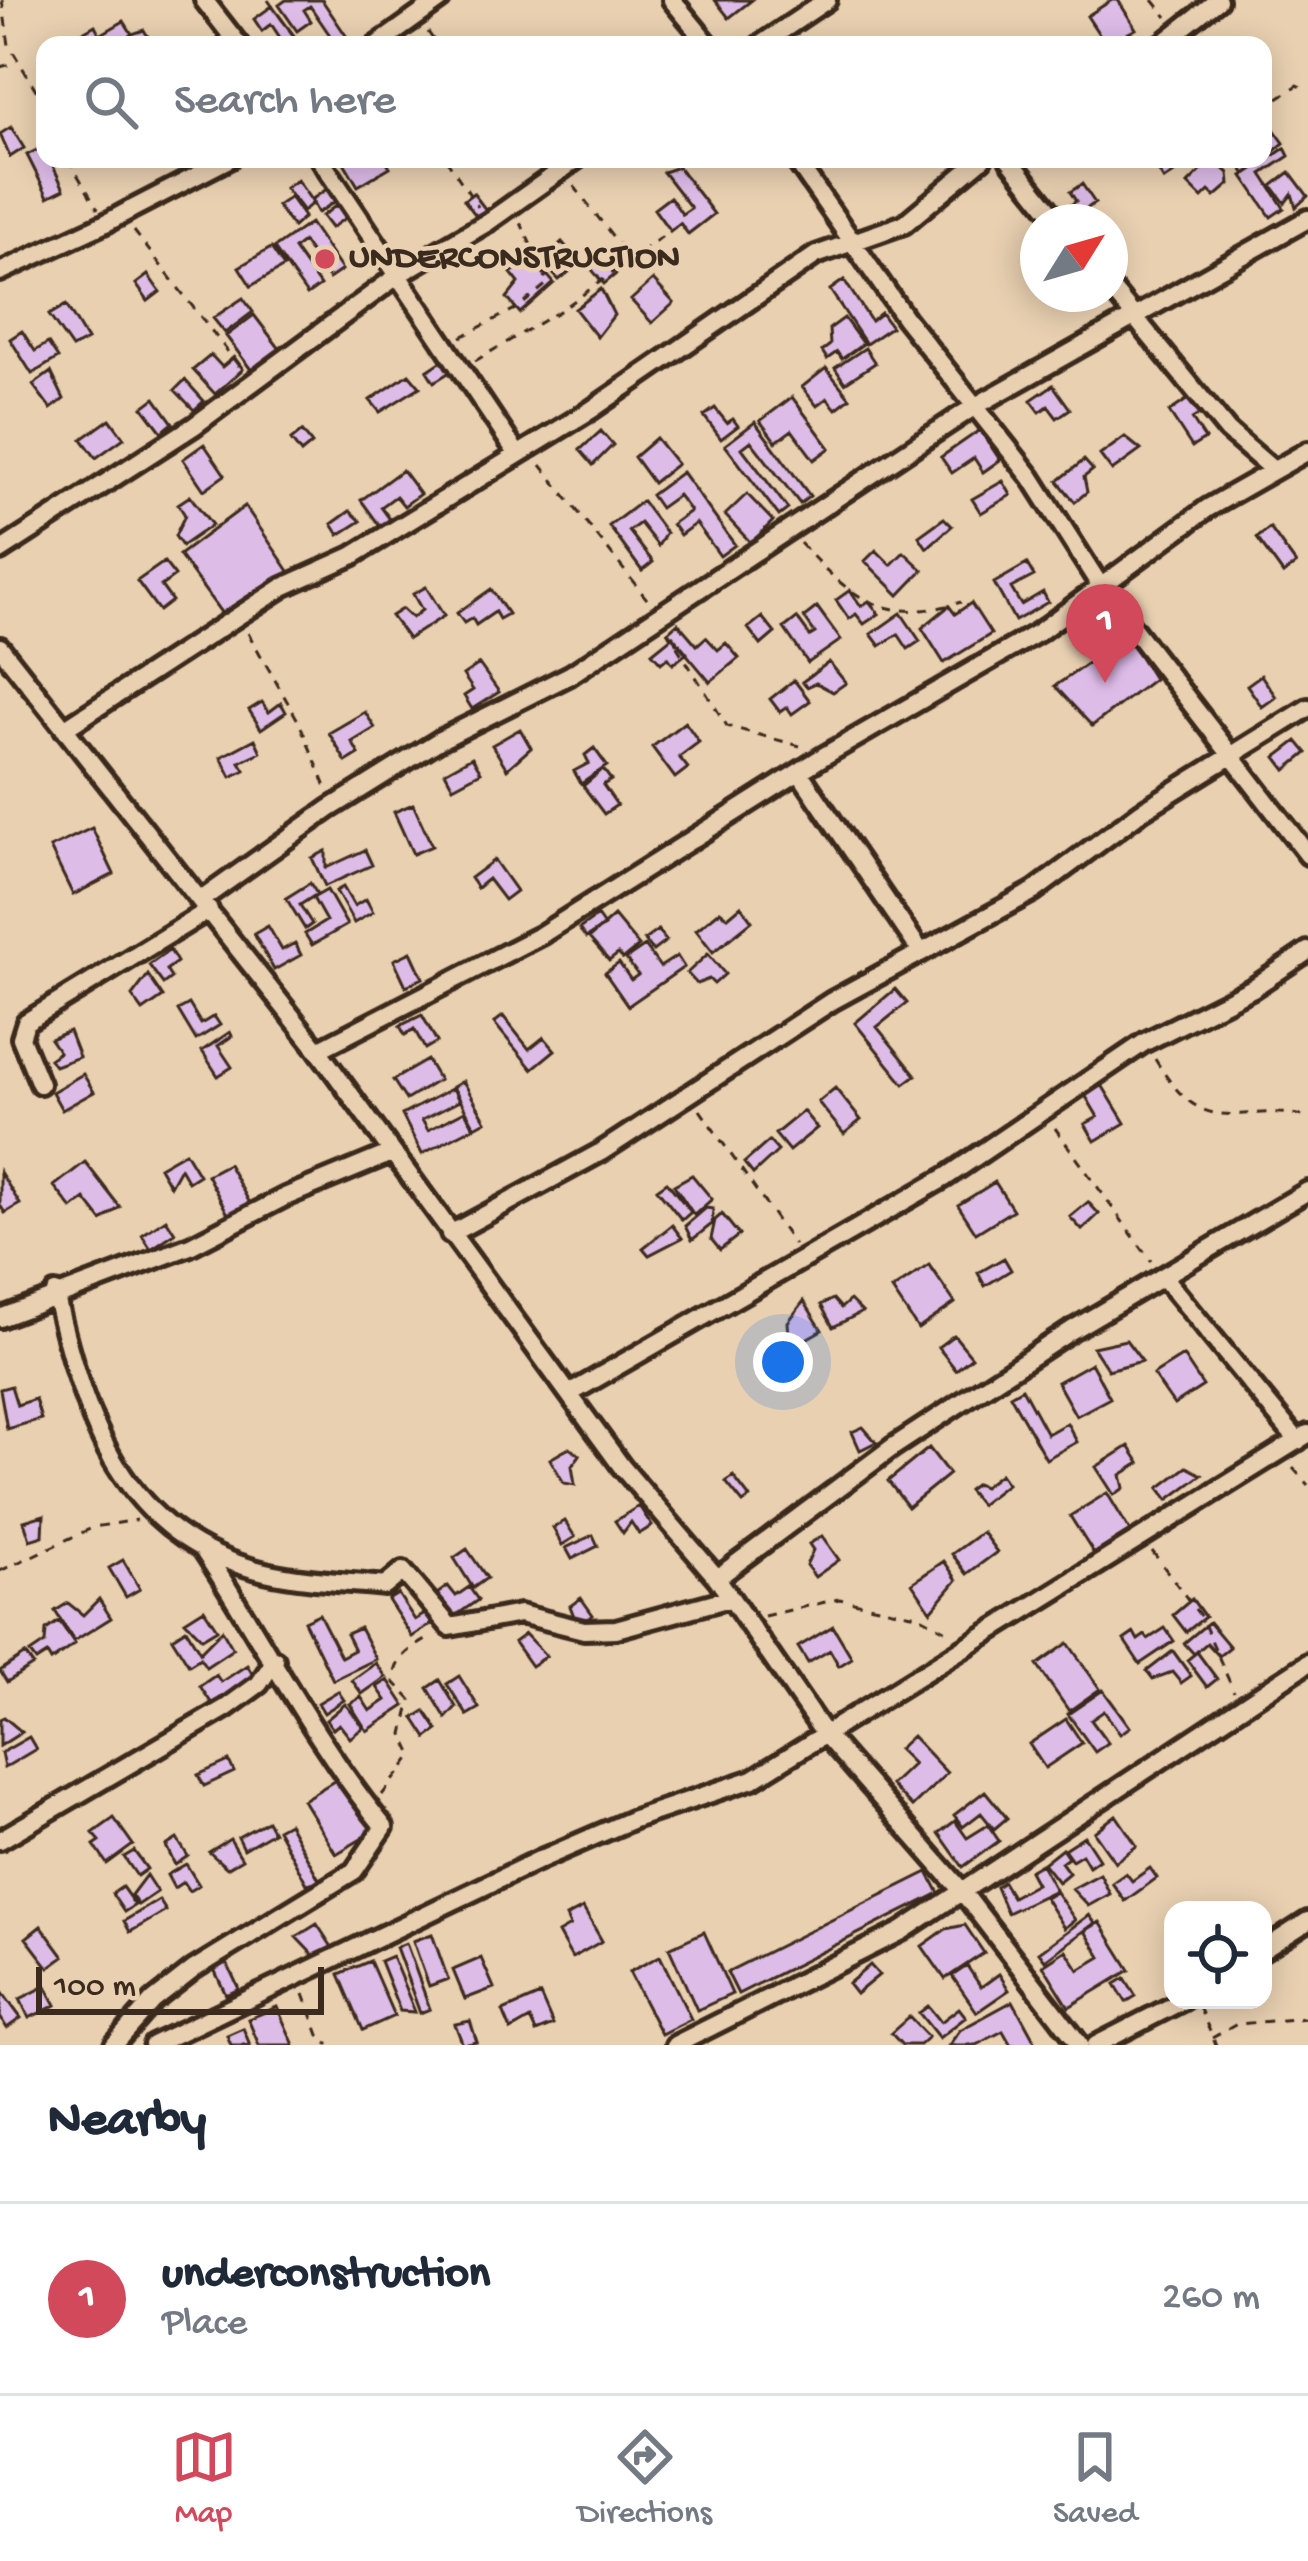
<!DOCTYPE html>
<style>
body{margin:0;font-family:"Gochi Hand",sans-serif;background:#f2f2f3;color:#1f2937}
.controls{position:absolute;right:36px;bottom:36px;display:grid;overflow:hidden;border-radius:24px;box-shadow:0 6px 30px #0003}
.controls button{width:108px;height:108px;display:grid;place-items:center;padding:0;border:0;border-bottom:3px solid #e0e1e3;background:#fff;color:#1f2937;font:60px sans-serif}
.compass{position:absolute;left:1020px;top:204px;width:108px;height:108px;border-radius:50%;background:#fff;box-shadow:0 6px 30px #0003;rotate:53deg}
.scale{position:absolute;left:36px;bottom:30px;width:288px;box-sizing:border-box;padding-left:12px;border:6px solid #3b2a1e;border-top:0;font-size:33px;line-height:42px;white-space:nowrap;color:#3b2a1e;-webkit-text-stroke:9px #e9d0b1;paint-order:stroke}
.you{position:absolute;left:783px;top:1362px;width:42px;height:42px;margin:-30px;border:9px solid #fff;border-radius:50%;background:#1a73e8;box-shadow:0 0 0 18px #1a73e833}
.badge{display:grid;place-items:center;width:78px;height:78px;border-radius:50%;background:#d1495b;color:#fff;font-size:39px;font-weight:700}
.pin{position:absolute;translate:-50% -99px;filter:drop-shadow(0 3px 6px #0008)}
.pin::after{content:'';position:absolute;top:63px;width:42px;height:36px;background:inherit;clip-path:polygon(0 0,100% 0,50% 100%)}
.list{margin:0;padding:0;list-style:none}
h2{display:flex;justify-content:space-between;align-items:center;height:156px;margin:0;padding:0 48px;font-size:51px}
h2 small{font-size:39px;font-weight:400;color:#747a83}
.list li{display:grid;grid-template-columns:78px 1fr auto;gap:36px;align-items:center;box-sizing:border-box;height:192px;padding:0 48px;border-top:3px solid #e0e1e3}
.list b{display:block;font-size:45px;white-space:nowrap}
.list p{margin:0;font-size:39px;white-space:nowrap;color:#747a83}
.list em{font-size:39px;font-style:normal;color:#747a83}
.icon{flex:none;width:66px;height:66px;fill:none;stroke:currentColor;stroke-width:2;stroke-linecap:round;stroke-linejoin:round}
.map{position:relative;flex:none;width:1308px;height:2045px;overflow:hidden}
.search{position:absolute;background:#fff;box-shadow:0 6px 30px #0003;left:36px;right:36px;top:36px;height:132px;display:flex;align-items:center;gap:30px;box-sizing:border-box;padding:0 42px;border-radius:24px;color:#747a83;font-size:45px}
.sheet{height:348px;background:#fff}
nav{display:flex;justify-content:space-around;align-items:center;box-sizing:border-box;height:168px;border-top:3px solid #e0e1e3;background:#fff;font-size:33px;color:#747a83}
nav a{display:grid;justify-items:center;gap:6px}
nav .on{color:#d1495b}
.map>svg:first-child{display:block}
.building{fill:#debce8;stroke:#3b2a1e;stroke-width:3}
.lines{fill:none;stroke-linecap:round;stroke-linejoin:round}
.street-casing{stroke:#3b2a1e;stroke-width:26}
.path{stroke:#3b2a1e;stroke-width:3;stroke-dasharray:9 9;stroke-linecap:butt}
.street{stroke:#e9d0b1;stroke-width:16}
.street-bridge-casing{stroke:#3b2a1e;stroke-width:26;stroke-linecap:butt}
.street-bridge{stroke:#e9d0b1;stroke-width:16}
.poi-dot{fill:#d1495b;stroke:#e9d0b1;stroke-width:4.5}
.labels{text-anchor:middle;dominant-baseline:central;stroke-width:9;stroke-linejoin:round;paint-order:stroke}
.poi-label{font-size:36px;font-weight:bold;fill:#3b2a1e;stroke:#e9d0b1;text-anchor:start}
</style>
<div class="map">
<svg width="1308" height="2045" viewBox="0 0 1308 2045">
<rect width="100%" height="100%" fill="#e9d0b1"/>
<filter id="ink" filterUnits="userSpaceOnUse"><feTurbulence type="fractalNoise" baseFrequency=".00833" numOctaves="2"/><feDisplacementMap in="SourceGraphic" scale="24" xChannelSelector="R" yChannelSelector="G"/><feConvolveMatrix kernelMatrix="1 2 1 2 8 2 1 2 1" color-interpolation-filters="sRGB"/></filter>
<g filter="url(#ink)">
<!-- building -->
<path class="building" d="M286 0H322L347 37 336 44 310 6 304 10 311 21 297 31 279 5Z
M715 0H752L729 18Z
M1112 0H1118L1136 29 1106 45 1087 16Z
M272 6 295 37 285 45 271 24 262 31 254 19Z
M124 21 132 34 113 45H91L83 32 95 25 100 35Z
M144 30 153 45H117L132 34Z
M11 127 24 148 10 157 0 134Z
M1274 129 1284 143 1246 174 1235 160 1263 159V138Z
M45 146V159L61 160 52 164 64 189 48 197 27 155Z
M1285 148 1289 156 1262 174 1284 208 1271 217 1243 176Z
M342 159H385L390 167 358 186Z
M1151 159H1194L1164 180Z
M1213 159 1229 173 1230 184 1215 197 1209 191 1202 198 1188 184Z
M678 167 714 214 688 234 680 223 670 231 654 209 670 197 682 214 691 208 663 172Z
M1290 172 1308 196 1296 207 1292 194 1285 203 1272 186Z
M297 180 313 203 303 211 285 188Z
M334 184 343 196 318 213 311 200Z
M1082 184 1095 203 1068 221 1061 212 1076 201 1070 192Z
M473 193 486 210 477 217 464 200Z
M290 197 304 217 293 227 277 206Z
M345 199 354 212 331 228 322 216Z
M310 223 342 270 329 279 303 242 294 249 320 286 307 295 274 248Z
M562 242 580 263 559 280 541 261Z
M271 248 284 267 251 286 239 267Z
M618 255 627 265 604 284 588 265 596 258 604 267Z
M531 256 554 283 520 313 507 298 519 283 511 273Z
M148 275 160 292 148 301 136 284Z
M653 280 674 303 652 323 631 300Z
M844 280 871 321 881 313 891 327 866 344 830 290Z
M601 289 614 315 597 337 575 309Z
M243 298 253 312 225 333 213 318Z
M66 305 87 340 72 348 49 315Z
M254 315 280 349 252 371 226 336Z
M844 318 863 344 842 359 837 352 827 359 822 351 830 345 829 329Z
M22 331 35 351 48 343 58 358 32 374 10 339Z
M865 348 875 363 845 383 835 368Z
M211 355 222 367 234 357 243 369 215 394 193 370Z
M445 359 453 370 434 382 427 371Z
M826 368 850 398 836 409 827 398 817 406 802 387Z
M51 372 64 399 51 409 33 385Z
M409 374 420 387 380 412 370 400Z
M185 380 204 401 194 410 175 390Z
M1053 385 1070 409 1057 418 1048 406 1040 412 1031 400Z
M792 397 830 448 814 460 792 430 776 442 760 421Z
M1191 397 1202 413 1192 419 1205 439 1192 447 1169 412Z
M155 398 173 423 162 432 143 407Z
M715 408 727 423 733 419 738 426 721 439 704 416Z
M110 419 124 438 96 458 82 439Z
M755 422 810 496 800 504 751 441 742 448 788 509 779 516 725 445Z
M980 430 1000 460 983 472 974 458 952 473 941 457Z
M302 431 312 444 301 453 291 440Z
M601 431 613 445 593 465 580 450Z
M1125 437 1141 450 1112 471 1100 455Z
M656 438 677 464 653 483 634 457Z
M204 444 225 475 204 490 183 459Z
M1084 460 1093 470 1084 477 1087 492 1075 502 1058 481Z
M402 470 420 494 404 506 396 496 381 507 392 522 382 529 361 500Z
M682 472 735 545 720 556 696 523 680 535 672 524 690 511 678 495 660 508 651 495Z
M1003 481 1011 495 981 513 972 499Z
M747 494 773 521 751 543 725 515Z
M190 496 212 525 182 546 175 536 185 515 178 504Z
M642 501 666 533 658 546 640 523 629 531 653 562 642 571 609 526Z
M245 506 291 574 225 618 179 555Z
M350 511 361 521 339 535 332 524Z
M944 518 952 526 927 548 919 536Z
M1270 528 1296 564 1283 574 1257 538Z
M876 550 891 565 904 552 923 570 899 595 865 561Z
M164 562 175 576 161 586 172 601 159 611 137 581Z
M1027 564 1034 576 1011 588 1021 605 1043 592 1048 602 1015 621 994 583Z
M426 587 444 616 408 639 391 616 402 609 412 618 422 610 413 594Z
M491 589 508 614 499 619 495 612 476 625 472 618 464 623 457 613Z
M850 590 861 606 869 601 879 614 864 624 856 614 849 619 836 600Z
M971 603 991 634 944 663 922 628 949 606 955 614Z
M817 607 841 640 808 663 784 628 797 618 810 636 815 633 804 617Z
M901 613 920 641 908 649 898 634 880 646 871 634Z
M762 617 775 633 761 645 748 628Z
M678 623 697 645 706 637 718 650 726 643 739 658 710 682 668 632Z
M673 636 687 653 673 664 668 657 661 663 652 653Z
M1127 636 1154 679 1092 726 1055 686Z
M829 662 846 683 833 692 816 683 807 687 802 682Z
M479 664 499 692 472 709 464 696 473 690 463 675Z
M1261 675 1276 697 1262 707 1247 685Z
M794 680 810 701 792 714 787 707 780 712 770 699Z
M262 702 269 712 281 703 286 712 261 729 249 710Z
M365 712 375 728 352 742 359 754 346 762 329 733Z
M685 722 699 742 679 757 688 768 675 778 652 747Z
M520 729 531 748 507 769 492 745Z
M255 739 261 752 240 762 245 770 231 777 221 757Z
M1297 741 1307 753 1286 770 1276 757Z
M594 748 607 766 581 784 574 771 589 763 585 755Z
M472 757 481 772 453 787 445 772Z
M603 769 611 780 603 785 617 805 604 814 583 786Z
M413 804 432 846 413 854 394 812Z
M92 828 114 874 73 895 50 848Z
M365 850 372 865 325 886 312 858 326 851V868Z
M494 860 516 891 504 900 488 879 477 888 470 878Z
M310 883 317 894 300 905 312 924 305 929 286 898Z
M343 887 354 906 366 899 373 912 354 923 336 891Z
M327 890 347 925 312 945 305 934 326 921 313 898Z
M741 906 752 921 713 952 696 930 720 911 728 917Z
M597 916 604 926 586 938 579 929Z
M614 916 639 946 623 959 618 954 609 961 589 938Z
M268 926 282 950 295 943 301 955 274 970 254 934Z
M658 930 666 941 653 951 644 940Z
M645 946 660 967 677 956 684 967 628 1006 605 973 619 963 631 980 638 975 626 959Z
M170 950 177 962 166 970 171 978 163 984 149 965Z
M411 952 423 978 406 986 394 960Z
M708 954 725 974 714 984 709 979 697 984 687 973Z
M148 975 163 997 143 1011 132 996Z
M895 989 907 1003 877 1027 916 1075 904 1084 855 1023Z
M189 1004 201 1024 214 1016 220 1025 196 1040 178 1010Z
M422 1015 437 1042 425 1049 414 1029 405 1035 400 1026Z
M503 1016 529 1049 544 1037 555 1050 532 1069 494 1023Z
M69 1031 79 1057 55 1066 49 1059 59 1052 50 1039Z
M230 1032 232 1036 218 1046 232 1067 218 1076 202 1051Z
M427 1060 439 1080 406 1100 393 1080Z
M83 1074 94 1092 62 1110 52 1092Z
M463 1081 486 1121 475 1127 453 1087Z
M1102 1085 1125 1123 1095 1141 1085 1124 1098 1117 1085 1095Z
M453 1088 459 1101 422 1120 428 1130 465 1111 474 1127 422 1154 402 1115Z
M835 1088 861 1120 844 1134 818 1102Z
M803 1111 817 1128 789 1151 775 1134Z
M769 1141 778 1151 753 1174 744 1163Z
M185 1152 199 1175 188 1182 180 1168 170 1186 159 1167Z
M85 1162 120 1207 102 1221 85 1199 72 1209 54 1186Z
M228 1164 251 1205 229 1216 207 1175Z
M0 1172 20 1204 5 1213 0 1205Z
M692 1175 712 1199 694 1215 674 1185Z
M667 1182 691 1212 682 1220 657 1189Z
M995 1182 1013 1210 976 1233 958 1205Z
M1088 1202 1099 1214 1082 1230 1070 1217Z
M706 1208 713 1209 712 1224 692 1240 685 1226Z
M722 1214 739 1235 720 1250 711 1239 715 1220Z
M166 1219 175 1233 151 1249 142 1235Z
M672 1225 682 1238 649 1255 643 1248Z
M1004 1258 1011 1270 985 1286 978 1273Z
M929 1265 955 1303 918 1329 892 1290Z
M833 1299 841 1308 850 1300 862 1312 833 1327 821 1305Z
M804 1301 822 1330 799 1343 789 1336 788 1322Z
M954 1335 972 1357 956 1370 938 1347Z
M1126 1340 1142 1361 1108 1370 1093 1347Z
M1183 1356 1203 1386 1174 1405 1153 1375Z
M1091 1363 1110 1398 1076 1416 1057 1382Z
M11 1386 17 1405 35 1399 41 1419 7 1429 0 1389Z
M1022 1388 1047 1434 1067 1423 1077 1442 1046 1459 1010 1395Z
M863 1427 876 1442 860 1450 852 1432Z
M1129 1446 1140 1463 1121 1475 1124 1488 1114 1495 1096 1467Z
M569 1448 580 1455 572 1466 575 1485 564 1483 550 1459Z
M929 1448 949 1474 908 1507 888 1481Z
M1187 1467 1202 1475 1168 1500 1159 1488Z
M1000 1474 1007 1484 980 1505 968 1490 976 1484 983 1487Z
M733 1476 750 1498 743 1503 726 1482Z
M1107 1493 1130 1531 1094 1554 1070 1516Z
M639 1506 652 1526 639 1534 631 1522 623 1533 615 1521Z
M44 1515 43 1536 30 1540 24 1521Z
M565 1521 575 1537 562 1545 553 1528Z
M982 1532 997 1552 967 1574 952 1554Z
M593 1535 598 1546 572 1559 566 1548Z
M822 1536 839 1560 815 1577 806 1565 813 1550 809 1544Z
M467 1549 487 1578 473 1588 454 1558Z
M123 1560 140 1589 126 1597 109 1568Z
M944 1561 957 1580 931 1611 912 1583Z
M448 1586 456 1596 469 1587 478 1600 451 1619 434 1596Z
M398 1594 415 1620 425 1614 432 1624 412 1637 388 1600Z
M581 1598 593 1615 585 1621 575 1619 570 1606Z
M99 1599 111 1618 74 1641 55 1611 68 1603 83 1615Z
M1192 1599 1205 1617 1186 1632 1173 1615Z
M204 1609 217 1629 202 1638 185 1621Z
M319 1614 341 1657 354 1650 346 1634 360 1628 376 1659 333 1680 304 1621Z
M59 1621 75 1644 51 1661 47 1654 36 1661 30 1653 45 1643 46 1630Z
M1209 1622 1230 1647 1219 1656 1207 1643 1194 1654 1184 1643Z
M833 1626 852 1658 839 1666 830 1650 808 1663 798 1647Z
M1165 1628 1174 1641 1140 1664 1124 1640 1134 1633 1138 1640 1145 1635 1148 1639Z
M186 1629 200 1652 222 1630 233 1649 206 1667 200 1658 189 1665 172 1638Z
M525 1634 546 1656 531 1666 514 1642Z
M1068 1643 1100 1689 1069 1711 1037 1665Z
M1173 1651 1191 1676 1181 1683 1172 1672 1153 1679 1147 1671Z
M1197 1652 1217 1679 1207 1687 1187 1660Z
M25 1654 33 1665 7 1682 0 1671Z
M376 1663 386 1677 362 1694 352 1680Z
M247 1665 256 1680 214 1707 200 1686 216 1675 221 1682Z
M459 1676 479 1708 467 1715 447 1684Z
M388 1680 405 1706 367 1731 350 1704 361 1697 370 1711 386 1700 377 1687Z
M440 1680 456 1707 446 1718 428 1688Z
M1103 1690 1130 1727 1120 1734 1104 1711 1091 1720 1108 1743 1095 1752 1068 1714Z
M338 1691 344 1700 324 1713 318 1703Z
M345 1704 364 1727 350 1738 339 1724 333 1729 326 1720Z
M425 1711 438 1730 427 1738 414 1718Z
M4 1717 22 1732 0 1746V1719Z
M1066 1719 1082 1743 1045 1768 1029 1744Z
M912 1736 947 1773 912 1807 891 1785 913 1764 898 1749Z
M29 1737 36 1749 4 1768 1 1753Z
M229 1761 234 1772 204 1786 198 1775Z
M339 1778 373 1832 336 1854 303 1800Z
M985 1791 1007 1818 994 1829 981 1813 963 1827 954 1815Z
M1116 1815 1137 1846 1115 1862 1094 1832Z
M114 1818 133 1845 107 1864 94 1845 100 1841 93 1833Z
M267 1821 273 1832 244 1849 238 1837Z
M955 1821 967 1838 988 1825 999 1841 963 1867 939 1833Z
M288 1823 320 1881 307 1884 277 1829Z
M1084 1836 1099 1859 1089 1866 1082 1854 1072 1860 1064 1849Z
M177 1839 188 1856 175 1865 166 1846Z
M230 1839 242 1859 227 1868 209 1852Z
M1062 1848 1068 1857 1061 1862 1069 1873 1058 1882 1043 1863Z
M134 1851 147 1869 137 1876 124 1857Z
M186 1864 199 1885 189 1891 183 1882 174 1888 167 1875Z
M1041 1864 1055 1890 1007 1913 996 1887 1003 1882 1012 1897 1036 1884 1029 1871Z
M1150 1868 1157 1878 1125 1901 1112 1883 1126 1873 1132 1881Z
M928 1872 939 1893 738 1994 727 1972Z
M1100 1874 1110 1894 1088 1906 1072 1889Z
M146 1875 157 1892 138 1905 131 1895Z
M122 1887 135 1905 124 1912 112 1894Z
M1056 1892 1075 1920 1064 1928 1045 1898Z
M159 1900 166 1911 130 1932 124 1921Z
M583 1908 602 1941 572 1958 558 1933 570 1926 566 1917Z
M1089 1915 1095 1923 1045 1960 1039 1952Z
M1100 1922 1130 1970 1069 2007 1043 1965 1066 1950 1079 1970 1101 1957 1085 1931Z
M317 1924 332 1947 316 1958 296 1937Z
M965 1925 984 1953 945 1979 922 1946 946 1929Z
M41 1926 64 1957 49 1968 26 1938Z
M704 1932 732 1994 697 2010 669 1948Z
M432 1934 448 1979 429 1986 413 1941Z
M406 1943 430 2009 420 2013 396 1947Z
M392 1956 415 2012 400 2011 380 1961Z
M660 1956 691 2019 661 2034 629 1972Z
M481 1958 494 1988 465 1999 453 1970Z
M226 1961 239 1989 226 1995 213 1967Z
M370 1961 394 2016 363 2030 339 1974Z
M870 1965 879 1975 856 1994 848 1984Z
M967 1966 981 1987 999 1974 1009 1990 977 2012 952 1976Z
M1125 1978 1136 1996 1126 2002 1115 1984Z
M46 1986 56 2005 29 2018 20 1999Z
M2 1992 21 2018 7 2028 0 2017Z
M540 1995 553 2025 536 2032 530 2019 511 2030 503 2011Z
M1013 2001 1037 2045H1011L1003 2031 976 2045H949L960 2030Z
M928 2006 941 2022 959 2008 966 2017 939 2038 919 2013Z
M277 2007 294 2045H259L248 2019Z
M909 2017 928 2037 919 2045H902L891 2033Z
M470 2021 477 2042 463 2045 455 2024Z
M243 2028 250 2045H231L227 2035Z"/>
<g class="lines">
<!-- street casing -->
<g class="street-casing">
<path id="street" d="M204 0 239 45
M672 0 709 45
M377 45 440 0
M760 45 827 0
M1161 45 1218 0
M320 159 516 452
M795 159 905 318 1031 477 1101 587 1308 855
M1009 159 1059 222
M130 210 229 159
M0 272 106 223
M1110 287 1228 431 1272 469
M0 551 194 426 401 273 488 222 577 159
M0 647 318 1050 622 1467 717 1578 823 1732 961 1890 1080 2045
M64 729 283 587 352 556 591 410 816 255 904 224 982 159
M799 772 921 952
M201 900 329 809 440 740 570 675 972 408 1308 219
M318 1050 541 935 824 756 1039 632 1208 508 1308 451
M40 1084 21 1038 26 1022 209 910
M450 1234 601 1152 832 1001 1034 891 1142 811 1308 708
M1165 1279 1298 1441
M55 1293C85 1420 121 1537 265 1572 303 1581 346 1582 385 1586L403 1571 450 1627 520 1614 584 1630 616 1629 730 1598
M0 1318 190 1246 285 1197 389 1154
M569 1394 946 1177 1145 1042 1253 988 1308 951
M717 1578 893 1447 1072 1330 1308 1191
M0 1840 226 1708 259 1684 275 1660
M1263 1950 1308 1921
M114 2045 153 2001 194 1969 354 1871 384 1827C314 1741 265 1644 204 1551
M153 2045 539 1860 634 1819 753 1779 1308 1434
M675 2045 902 1931 1308 1663
M1096 2045 1184 2000"/>
</g>
<!-- path -->
<path class="path" d="M2 0 9 45 45 105
M268 0 300 45
M1153 0 1167 17
M428 32 437 45
M0 67 16 63
M1263 108 1298 85 1308 91
M68 159 98 209
M446 159 478 207
M574 186 630 259
M134 231 242 370
M461 337 519 307 548 283 521 223
M475 361 563 309 675 227
M541 465 650 603
M800 543C849 596 883 626 961 602
M667 631 727 726 800 746
M248 633 299 722 327 789
M1155 1059C1207 1146 1235 1100 1308 1117
M700 1110 794 1245
M1055 1128 1151 1261
M1293 1468 1308 1485
M1152 1551 1201 1617 1234 1692
M0 1571 94 1527 137 1520
M764 1616 839 1599 917 1615 949 1632
M382 1795 413 1755 403 1734 411 1700 394 1682C394 1656 413 1648 433 1636
M304 1994 319 2035 329 2045
M1199 2007 1216 2045
M1212 2038 1237 2024 1308 2018"/>
<!-- street -->
<use href="#street" class="street"/>
<!-- street-bridge casing -->
<g class="street-bridge-casing">
<path id="street-bridge" d="M106 223 130 210"/>
</g>
<!-- street-bridge -->
<use href="#street-bridge" class="street-bridge"/>
</g>
</g>
<!-- markers -->
<circle class="poi-dot" cx="325" cy="259" r="12"/>
<g class="labels">
<!-- poi labels -->
<g class="poi-label">
<text x="349" y="259">UNDERCONSTRUCTION</text>
</g>
</g>
</svg>
<div class="controls">
<button><svg class="icon" aria-label="locate" viewBox="0 0 24 24"><circle cx="12" cy="12" r="6"/><path d="M12 2v4M12 18v4M2 12h4M18 12h4"/></svg></button>
</div>
<svg class="compass" viewBox="-18 -18 36 36"><path d="M0-13l5 13h-10z" fill="#e53935"/><path d="M0 13l5-13h-10z" fill="#747a83"/></svg>
<div class="scale">100 m</div>
<div class="you"></div>
<div class="pin badge" style="left:1105px;top:683px">1</div>
<div class="search"><svg class="icon" aria-label="search" viewBox="0 0 24 24"><circle cx="10" cy="10" r="6"/><path d="M15 15l6 6"/></svg>Search here</div>
</div>
<section class="sheet">
<h2>Nearby<small></small></h2>
<ul class="list">
<li><span class="badge">1</span><div><b>underconstruction</b><p>Place</p></div><em>260 m</em></li>
</ul>
</section>
<nav>
<a class="on"><svg class="icon" aria-label="map" viewBox="0 0 24 24"><path d="M3 6l6-2 6 2 6-2v14l-6 2-6-2-6 2zM9 4v14M15 6v14"/></svg>Map</a>
<a><svg class="icon" aria-label="directions" viewBox="0 0 24 24"><path d="M12 3l9 9-9 9-9-9zM9 14v-3h6M13 9l2 2-2 2"/></svg>Directions</a>
<a><svg class="icon" aria-label="saved" viewBox="0 0 24 24"><path d="M7 4h10v16l-5-4-5 4z"/></svg>Saved</a>
</nav>
